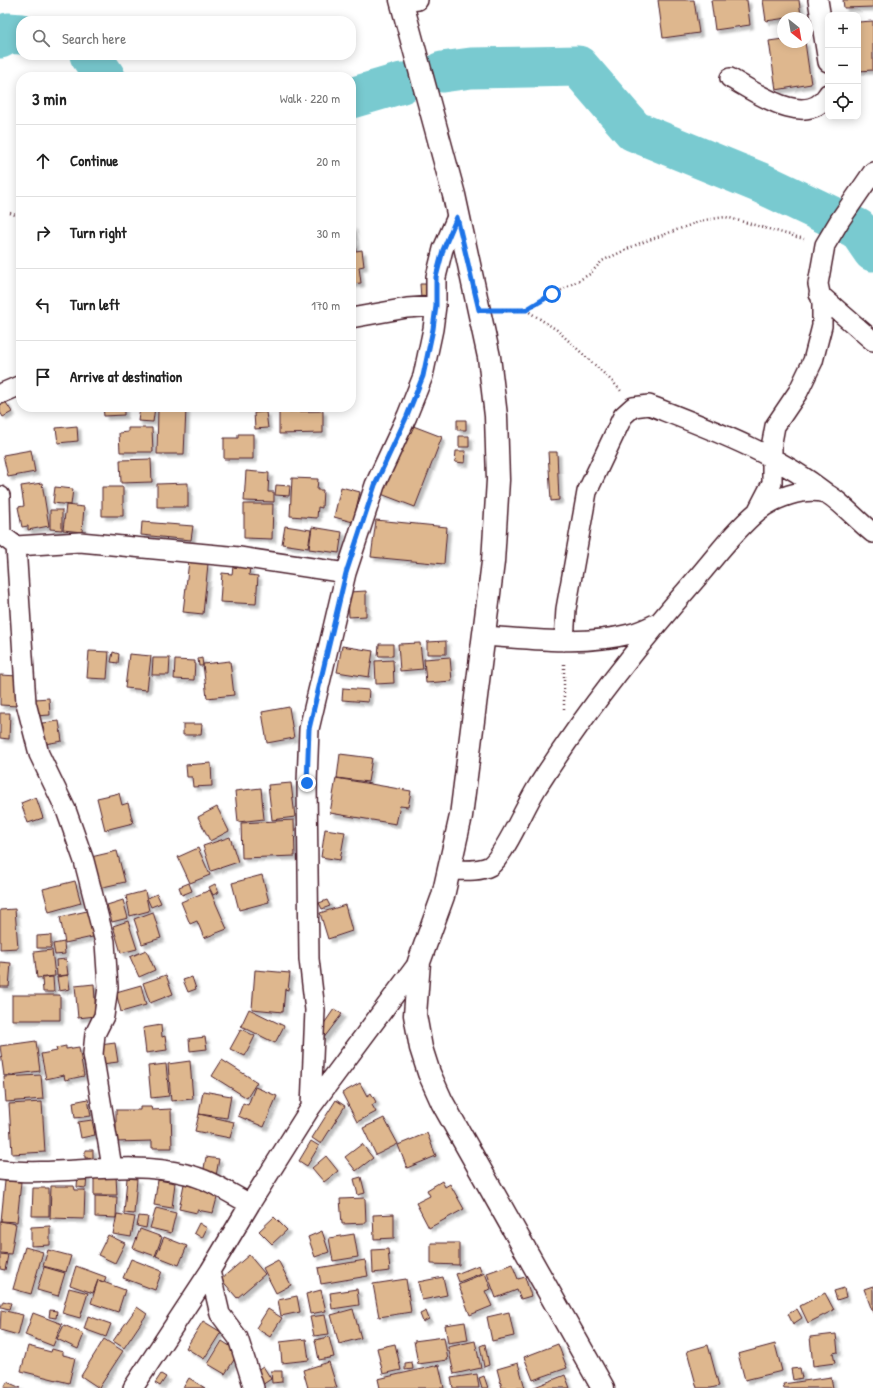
<!DOCTYPE html>
<meta charset="utf-8">
<style>
body{margin:0;font-family:"Patrick Hand",sans-serif;background:#f6f6f6;color:#222}
.controls{position:absolute;right:12px;top:12px;display:grid;overflow:hidden;border-radius:8px;box-shadow:0 2px 10px #0003}
.controls button{width:36px;height:36px;display:grid;place-items:center;padding:0;border:0;border-bottom:1px solid #e0e0e0;background:#fff;color:#222;font:20px sans-serif}
.compass{position:absolute;left:777px;top:12px;width:36px;height:36px;border-radius:50%;background:#fff;box-shadow:0 2px 10px #0003;rotate:149deg}
.stop{position:absolute;width:12px;height:12px;margin:-9px;border:3px solid #1a73e8;border-radius:50%;background:#fff}
.stop.end{background:#1a73e8;border-color:#fff;box-shadow:0 1px 4px #0008}
.list{margin:0;padding:0;list-style:none}
h2{display:flex;justify-content:space-between;align-items:center;height:52px;margin:0;padding:0 16px;font-size:17px}
h2 small{font-size:13px;font-weight:400;color:#767676}
.list li{display:grid;grid-template-columns:26px 1fr auto;gap:12px;align-items:center;box-sizing:border-box;height:72px;padding:0 16px;border-top:1px solid #e0e0e0}
.list b{display:block;font-size:15px;white-space:nowrap}
.list em{font-size:13px;font-style:normal;color:#767676}
.icon{flex:none;width:22px;height:22px;fill:none;stroke:currentColor;stroke-width:2;stroke-linecap:round;stroke-linejoin:round}
.map{position:relative;flex:none;width:873px;height:1388px;overflow:hidden}
.search{position:absolute;background:#fff;box-shadow:0 2px 10px #0003;left:16px;top:16px;width:340px;height:44px;display:flex;align-items:center;gap:10px;box-sizing:border-box;padding:0 14px;border-radius:16px;color:#767676;font-size:15px}
.panel{position:absolute;background:#fff;box-shadow:0 2px 10px #0003;left:16px;top:72px;width:340px;height:340px;border-radius:16px}
.map>svg:first-child{display:block}
.lines{fill:none;stroke-linecap:round;stroke-linejoin:round}
.river{stroke:#79cad0;stroke-width:41}
.building{fill:#deb78e;stroke:#4a1f2b;filter:url(#shadow)}
.minor-casing{stroke:#4a1f2b;stroke-width:22}
.tertiary-casing{stroke:#4a1f2b;stroke-width:25}
.path{stroke:#4a1f2b;stroke-width:2.5;stroke-dasharray:1 3;stroke-linecap:butt}
.minor{stroke:#fff;stroke-width:19}
.tertiary{stroke:#fff;stroke-width:22}
.route{stroke:#1a73e8;stroke-width:5}
</style>
<div class="map">
<svg width="873" height="1388" viewBox="0 0 873 1388">
<defs>
<filter id="shadow"><feDropShadow dx="3.5" dy="3.5" stdDeviation="1" flood-color="#0004"/></filter>
</defs>
<rect width="100%" height="100%" fill="#fff"/>
<filter id="ink" filterUnits="userSpaceOnUse"><feTurbulence type="fractalNoise" baseFrequency=".025" numOctaves="2"/><feDisplacementMap in="SourceGraphic" scale="8" xChannelSelector="R" yChannelSelector="G"/><feConvolveMatrix kernelMatrix="1 2 1 2 8 2 1 2 1" color-interpolation-filters="sRGB"/></filter>
<g filter="url(#ink)">
<g class="lines">
<!-- river -->
<path class="river" d="M0 38 8 33 21 34
M90 55 105 77
M442 72 471 68 578 66 634 131 761 183 858 229 873 251
M351 98 402 83"/>
</g>
<!-- building -->
<path class="building" d="M658 0H694L699 33 663 38Z
M711 0H747L750 25 715 30Z
M763 0H799L801 16 766 21Z
M843 0H873V7L844 8Z
M873 21V70L858 71V22Z
M783 39V42H805L811 84 776 90 769 41Z
M351 227H353L356 251 362 250 364 266 359 267 361 283 351 284Z
M420 284H430L432 298 421 299Z
M5 401 12 412 3 417 0 412V404Z
M103 407H124V415L104 416Z
M140 407H155L153 422 138 421Z
M158 408 186 409 184 454H157Z
M323 411V433L279 434V412Z
M266 412 268 428 255 429 254 413Z
M457 420H466V430H457Z
M408 424 442 437 415 507 381 494Z
M77 426 78 441 58 443 56 428Z
M128 428H152L153 452H120L119 433 128 432Z
M238 434H253V459H224V438H238Z
M459 436H469V447H459Z
M31 450 35 472 8 477 3 455Z
M456 451H466L465 463 455 462Z
M548 452H557L559 500 551 501Z
M151 459 152 482 121 483 120 460Z
M246 471 269 473 268 492H274V502L244 501Z
M292 478 318 479 317 490H323L322 508 318 507 317 518 290 516Z
M42 483 49 526 28 530V526L22 527 18 507 24 506 21 486Z
M188 483V507H157V484Z
M276 485 290 486 289 496 275 495Z
M55 487 73 489 71 505 53 503Z
M102 487H123V516H102Z
M341 487 360 492 353 522 334 517Z
M244 504H273L272 539 244 538Z
M66 505 84 507 82 532 63 530Z
M50 510H62V530L50 529Z
M376 520 447 527 444 564 371 557Z
M142 522 193 526 191 540 141 535Z
M285 526 311 530 308 548 282 544Z
M312 527 342 532 339 553 309 549Z
M189 561 208 564 203 614 183 612Z
M233 567 250 568 249 575 258 576 256 604 220 602 222 573 232 574Z
M366 591V616L349 617 348 592Z
M446 641V654H427V642Z
M420 643 423 669 400 671 398 644Z
M379 644H393V656H378Z
M342 646 373 651 369 677 337 672Z
M89 651 109 652 107 679 87 678Z
M113 652 119 654 118 663 111 662Z
M129 654 151 656 147 690 125 688Z
M450 657 452 681 426 683 424 659Z
M153 658H170L169 675H152Z
M202 658 203 666H199L198 659Z
M175 660 195 661 194 680 174 679Z
M393 660 394 683 376 684 375 661Z
M230 661 234 695 207 698 203 664Z
M0 675 19 676 18 706 0 705Z
M343 688 369 690 368 702 342 700Z
M49 698 50 715 36 716 35 699Z
M289 707 294 738 267 743 262 712Z
M0 713H10L9 739 0 738Z
M59 721 62 741 45 744 42 723Z
M183 724H202L201 735H183Z
M340 754 372 758 368 782 337 778Z
M211 763 212 786 193 787 192 777H187L186 765Z
M336 778 411 791 408 807 400 806 396 824 330 813Z
M291 783 295 817 272 820 268 785Z
M261 788 264 819 238 822 235 791Z
M119 793 122 805 128 803 133 823 105 830 97 798Z
M36 797 43 818 28 823 21 803Z
M217 807 229 831 210 841 198 817Z
M294 820 295 856 242 858 241 823Z
M325 829 345 832 340 860 321 857Z
M230 837 238 862 211 871 203 846Z
M198 848 210 875 190 883 178 857Z
M117 851 125 882 99 888 91 857Z
M262 875 269 902 239 910 232 883Z
M75 881 81 903 49 912 43 889Z
M189 883 192 891 182 895 179 887Z
M215 884 219 892 213 895 209 887Z
M210 890 227 929 204 938 197 921 190 924 181 902Z
M145 891 149 911 130 916 126 896Z
M157 894 161 903 151 907 147 898Z
M123 900 128 918 112 922 107 905Z
M327 900 330 906 322 909 319 903Z
M345 905 352 931 328 939 320 913Z
M15 909 18 948 0 949V910Z
M87 911 88 917 93 915 97 936 65 943 60 917Z
M153 912 161 938 142 944 134 919Z
M128 921 137 949 121 953 113 926Z
M51 935V948H37V936Z
M64 942 65 954 55 955 53 944Z
M52 950 55 976 37 978 34 952Z
M146 950 155 970 139 977 130 957Z
M66 959 68 975 57 976 56 960Z
M0 962 11 963 9 987H0Z
M255 970 290 973 288 990 285 989 283 1012 252 1009Z
M68 975 70 989 59 991 57 977Z
M166 975 173 994 150 1003 143 983Z
M53 977 54 992H43L42 978Z
M192 977 196 989 188 992 183 980Z
M94 984 96 1016 78 1018 75 986Z
M141 985 146 1005 121 1012 116 992Z
M12 995H60V1020H12Z
M249 1009 284 1026 275 1043 241 1026Z
M334 1009 342 1014 323 1039 317 1034Z
M161 1025 162 1037 165 1036 167 1050 146 1053 143 1028Z
M241 1029 255 1036 245 1056 230 1049Z
M205 1037 207 1049 190 1051 189 1039Z
M36 1041 40 1071 4 1076 0 1046Z
M115 1043 118 1062 102 1064 100 1045Z
M66 1046V1049L79 1047 84 1076 65 1080 64 1075 46 1079 41 1054 57 1051 56 1048Z
M222 1060 257 1082 247 1098 212 1076Z
M190 1061 193 1099 171 1101 168 1064Z
M166 1064 169 1096 151 1098 148 1066Z
M41 1075 43 1099 6 1102 4 1077Z
M360 1083 367 1096 371 1093 376 1102 372 1105 376 1112 357 1122 342 1093Z
M255 1087 277 1096 264 1127 238 1116 243 1103 248 1105Z
M203 1091 231 1096 227 1118 199 1114Z
M88 1099 91 1116 75 1118 73 1102Z
M336 1100 345 1106 321 1144 312 1138Z
M42 1102 45 1152 12 1154 9 1104Z
M140 1107H151L152 1110 171 1109 172 1148H152V1141L116 1142V1110H140Z
M199 1114 234 1122 230 1138 195 1131Z
M384 1118 398 1144 376 1155 363 1128Z
M92 1120 95 1135 81 1138 78 1122Z
M427 1133 436 1156 407 1168 398 1145Z
M311 1141 319 1146 307 1166 299 1161Z
M362 1144 373 1158 356 1171 345 1157Z
M85 1150H93V1158H85Z
M326 1156 338 1171 324 1182 312 1168Z
M206 1157 219 1159 216 1176 203 1174Z
M78 1173 87 1174 86 1188 77 1187Z
M116 1176 117 1195H94V1177Z
M361 1177 365 1193 358 1195 354 1179Z
M127 1178 137 1179 134 1214 124 1213Z
M158 1180 175 1183 172 1208 154 1205Z
M5 1181 21 1182 17 1222 1 1221Z
M442 1181 445 1187 450 1184 464 1209 429 1228 416 1203 430 1196 427 1190Z
M184 1184 203 1189 217 1198 213 1213 197 1210V1213L179 1209Z
M51 1186H74L75 1190H85L84 1219 50 1218Z
M33 1188H49V1216H32Z
M95 1196 117 1197 116 1218 95 1217Z
M365 1198 366 1223 342 1224 340 1199Z
M156 1208 176 1213 171 1233 150 1228Z
M117 1214 135 1217 131 1237 113 1234Z
M394 1214V1238L374 1239 373 1215Z
M139 1216 148 1217 146 1228 137 1226Z
M274 1217 287 1230 272 1244 259 1231Z
M0 1221 16 1224 11 1254 0 1253Z
M199 1223 207 1228 202 1238 194 1233Z
M50 1226V1245L31 1246V1227Z
M140 1229 162 1237 155 1256 133 1248Z
M322 1231 329 1252 315 1257 308 1237Z
M354 1234 358 1257 333 1261 329 1238Z
M108 1235 125 1243 115 1263 98 1255Z
M164 1237 187 1246 179 1265 156 1256Z
M431 1243H459V1265L431 1264Z
M25 1247 43 1252 31 1294 13 1289Z
M388 1249 390 1271 373 1273 372 1250Z
M48 1250 71 1256 66 1272 43 1266Z
M0 1254 8 1255 5 1270 0 1269Z
M249 1255 265 1274 237 1298 221 1279Z
M131 1259 162 1271 155 1290 123 1278Z
M278 1260 291 1285 276 1293 263 1268Z
M365 1260 368 1276 321 1284 318 1268Z
M512 1264 518 1279 525 1277 531 1296 521 1299 517 1290 496 1298 487 1273Z
M479 1265 482 1273 459 1282 456 1274Z
M76 1266 106 1277 104 1282 98 1280 93 1293 70 1285Z
M44 1267 65 1273 58 1296 37 1290Z
M485 1273 491 1289 485 1291 492 1306 470 1315 458 1284Z
M443 1277 447 1295 422 1300 418 1282Z
M406 1279 411 1312 379 1317 373 1284Z
M98 1280 125 1290 118 1312 91 1303Z
M873 1286V1313L864 1289Z
M69 1288 88 1293 80 1318 62 1313Z
M844 1288 846 1297 837 1300 834 1291Z
M357 1289 359 1305 332 1309 330 1293Z
M321 1290 326 1311 310 1314 306 1294Z
M825 1293 834 1310 808 1323 800 1306Z
M297 1296 300 1312 281 1316 278 1300Z
M3 1301 11 1303 9 1309 1 1307Z
M137 1307 147 1314 124 1348 113 1341Z
M268 1309 282 1318 270 1337 256 1328Z
M353 1309 361 1338 339 1344 331 1315Z
M797 1309 802 1318 793 1324 788 1314Z
M1 1310 23 1315 18 1335 0 1330Z
M50 1310 57 1311 56 1318 49 1317Z
M426 1311 429 1319 423 1322 420 1314Z
M509 1312 514 1336 492 1341 487 1317Z
M33 1313 62 1324 53 1346 25 1335Z
M325 1315 329 1334 314 1336 310 1317Z
M88 1316 111 1324 106 1337 84 1329Z
M203 1321 221 1332 204 1359 186 1348Z
M465 1322 468 1340 448 1343 445 1325Z
M64 1325 84 1334 78 1349 57 1339Z
M836 1334 838 1352 833 1353 835 1363 813 1366 810 1337Z
M329 1337 334 1357 319 1360 315 1340Z
M444 1337 448 1360 418 1364 414 1341Z
M104 1339 123 1351 99 1388 81 1376Z
M306 1339 309 1360 282 1363 280 1342Z
M222 1341 239 1352 225 1374 208 1364Z
M475 1341 481 1368 454 1374 448 1347Z
M395 1344 401 1370 383 1374 377 1348Z
M485 1344 489 1365 484 1367 480 1346Z
M558 1344 567 1368 533 1380 524 1357Z
M775 1344 782 1371 745 1380 738 1354Z
M708 1345 719 1386 711 1388H697L687 1351Z
M28 1346 51 1352 52 1349 63 1352V1355L75 1358 69 1383 21 1371Z
M329 1362 337 1388H308L303 1370Z
M412 1362 413 1369 405 1370V1363Z
M518 1363 525 1388H502L497 1369Z
M439 1365 444 1388H380L378 1379Z
M263 1366 271 1379 262 1385 254 1372Z
M800 1368 802 1378 793 1380 791 1369Z
M271 1371H282V1382L272 1383Z
M161 1374 166 1377 160 1386 155 1383Z
M477 1374 479 1388H453L451 1378Z
M565 1375 570 1388H532Z
M484 1376 488 1388H482L479 1378Z
M831 1377 833 1388H784L783 1384Z
M189 1378 205 1388H183Z
M7 1382 21 1388H4Z"/>
<g class="lines">
<!-- minor casing -->
<g class="minor-casing">
<path id="minor" d="M818 0 828 62
M402 2 418 0
M730 78C755 92 807 130 828 94
M819 294 873 341
M351 318 407 308 436 306
M0 394 21 385
M0 496 1 535
M758 510 772 483V442L775 426 798 392 813 361 822 326V303L818 284 825 245 840 220 873 172
M0 534 16 546 80 542 239 557 346 573
M16 546 26 703 39 754 66 810 84 861 105 942 108 987 104 1016 95 1034 93 1054 112 1167
M485 636C532 639 583 646 630 634 638 632 647 628 655 624
M564 641 566 609 587 492 623 416 633 407 649 405C710 429 774 452 826 493
M450 870C461 870 479 872 490 866 505 855 526 804 538 786 585 712 639 644 697 578 716 556 735 530 758 511 774 498 804 487 825 493 835 496 862 525 873 533
M311 1107 315 1010 309 959 307 783 309 729 346 573 375 485 407 416 423 376 433 329 436 306V277L443 249 457 217
M0 1170C62 1177 125 1159 186 1174 209 1179 229 1193 250 1204
M210 1271 220 1314 238 1338 254 1388
M133 1388 210 1271 250 1204 311 1107 419 962"/>
</g>
<!-- tertiary casing -->
<g class="tertiary-casing">
<path id="tertiary" d="M401 0 454 195 489 357 496 416 498 480 493 562 461 816 443 896 419 962 415 1015 421 1048 429 1073 442 1102 603 1388"/>
</g>
<!-- path -->
<path class="path" d="M10 213 21 217
M502 310H526L590 274 602 261 638 244 704 220 726 217 804 239
M526 310 557 330 613 382 621 391
M564 709V662"/>
<!-- minor -->
<use href="#minor" class="minor"/>
<!-- tertiary -->
<use href="#tertiary" class="tertiary"/>
</g>
</g>
<g class="lines" filter="url(#ink)">
<!-- route -->
<path class="route" d="M307 783 309 729 346 573 375 485 407 416 423 376 433 329 436 306V277L443 250 457 217 479 310H526L552 294"/>
</g>
</svg>
<div class="controls">
<button>+</button>
<button>−</button>
<button><svg class="icon" aria-label="locate" viewBox="0 0 24 24"><circle cx="12" cy="12" r="6"/><path d="M12 2v4M12 18v4M2 12h4M18 12h4"/></svg></button>
</div>
<svg class="compass" viewBox="-18 -18 36 36"><path d="M0-13l5 13h-10z" fill="#e53935"/><path d="M0 13l5-13h-10z" fill="#767676"/></svg>
<div class="stop" style="left:552px;top:294px"></div>
<div class="stop end" style="left:307px;top:783px"></div>
<div class="search"><svg class="icon" aria-label="search" viewBox="0 0 24 24"><circle cx="10" cy="10" r="6"/><path d="M15 15l6 6"/></svg>Search here</div>
<section class="panel">
<h2>3 min<small>Walk · 220 m</small></h2>
<ul class="list">
<li><svg class="icon" aria-label="ahead" viewBox="0 0 24 24"><path d="M12 20V5M6 11l6-6 6 6"/></svg><div><b>Continue</b></div><em>20 m</em></li>
<li><svg class="icon" aria-label="right" viewBox="0 0 24 24"><path d="M7 20v-9h11M14 6l5 5-5 5"/></svg><div><b>Turn right</b></div><em>30 m</em></li>
<li><svg class="icon" aria-label="left" viewBox="0 0 24 24"><path d="M17 20v-9H6M10 6l-5 5 5 5"/></svg><div><b>Turn left</b></div><em>170 m</em></li>
<li><svg class="icon" aria-label="arrive" viewBox="0 0 24 24"><path d="M6 21V4h12l-3 4 3 4H6"/></svg><div><b>Arrive at destination</b></div></li>
</ul>
</section>
</div>
